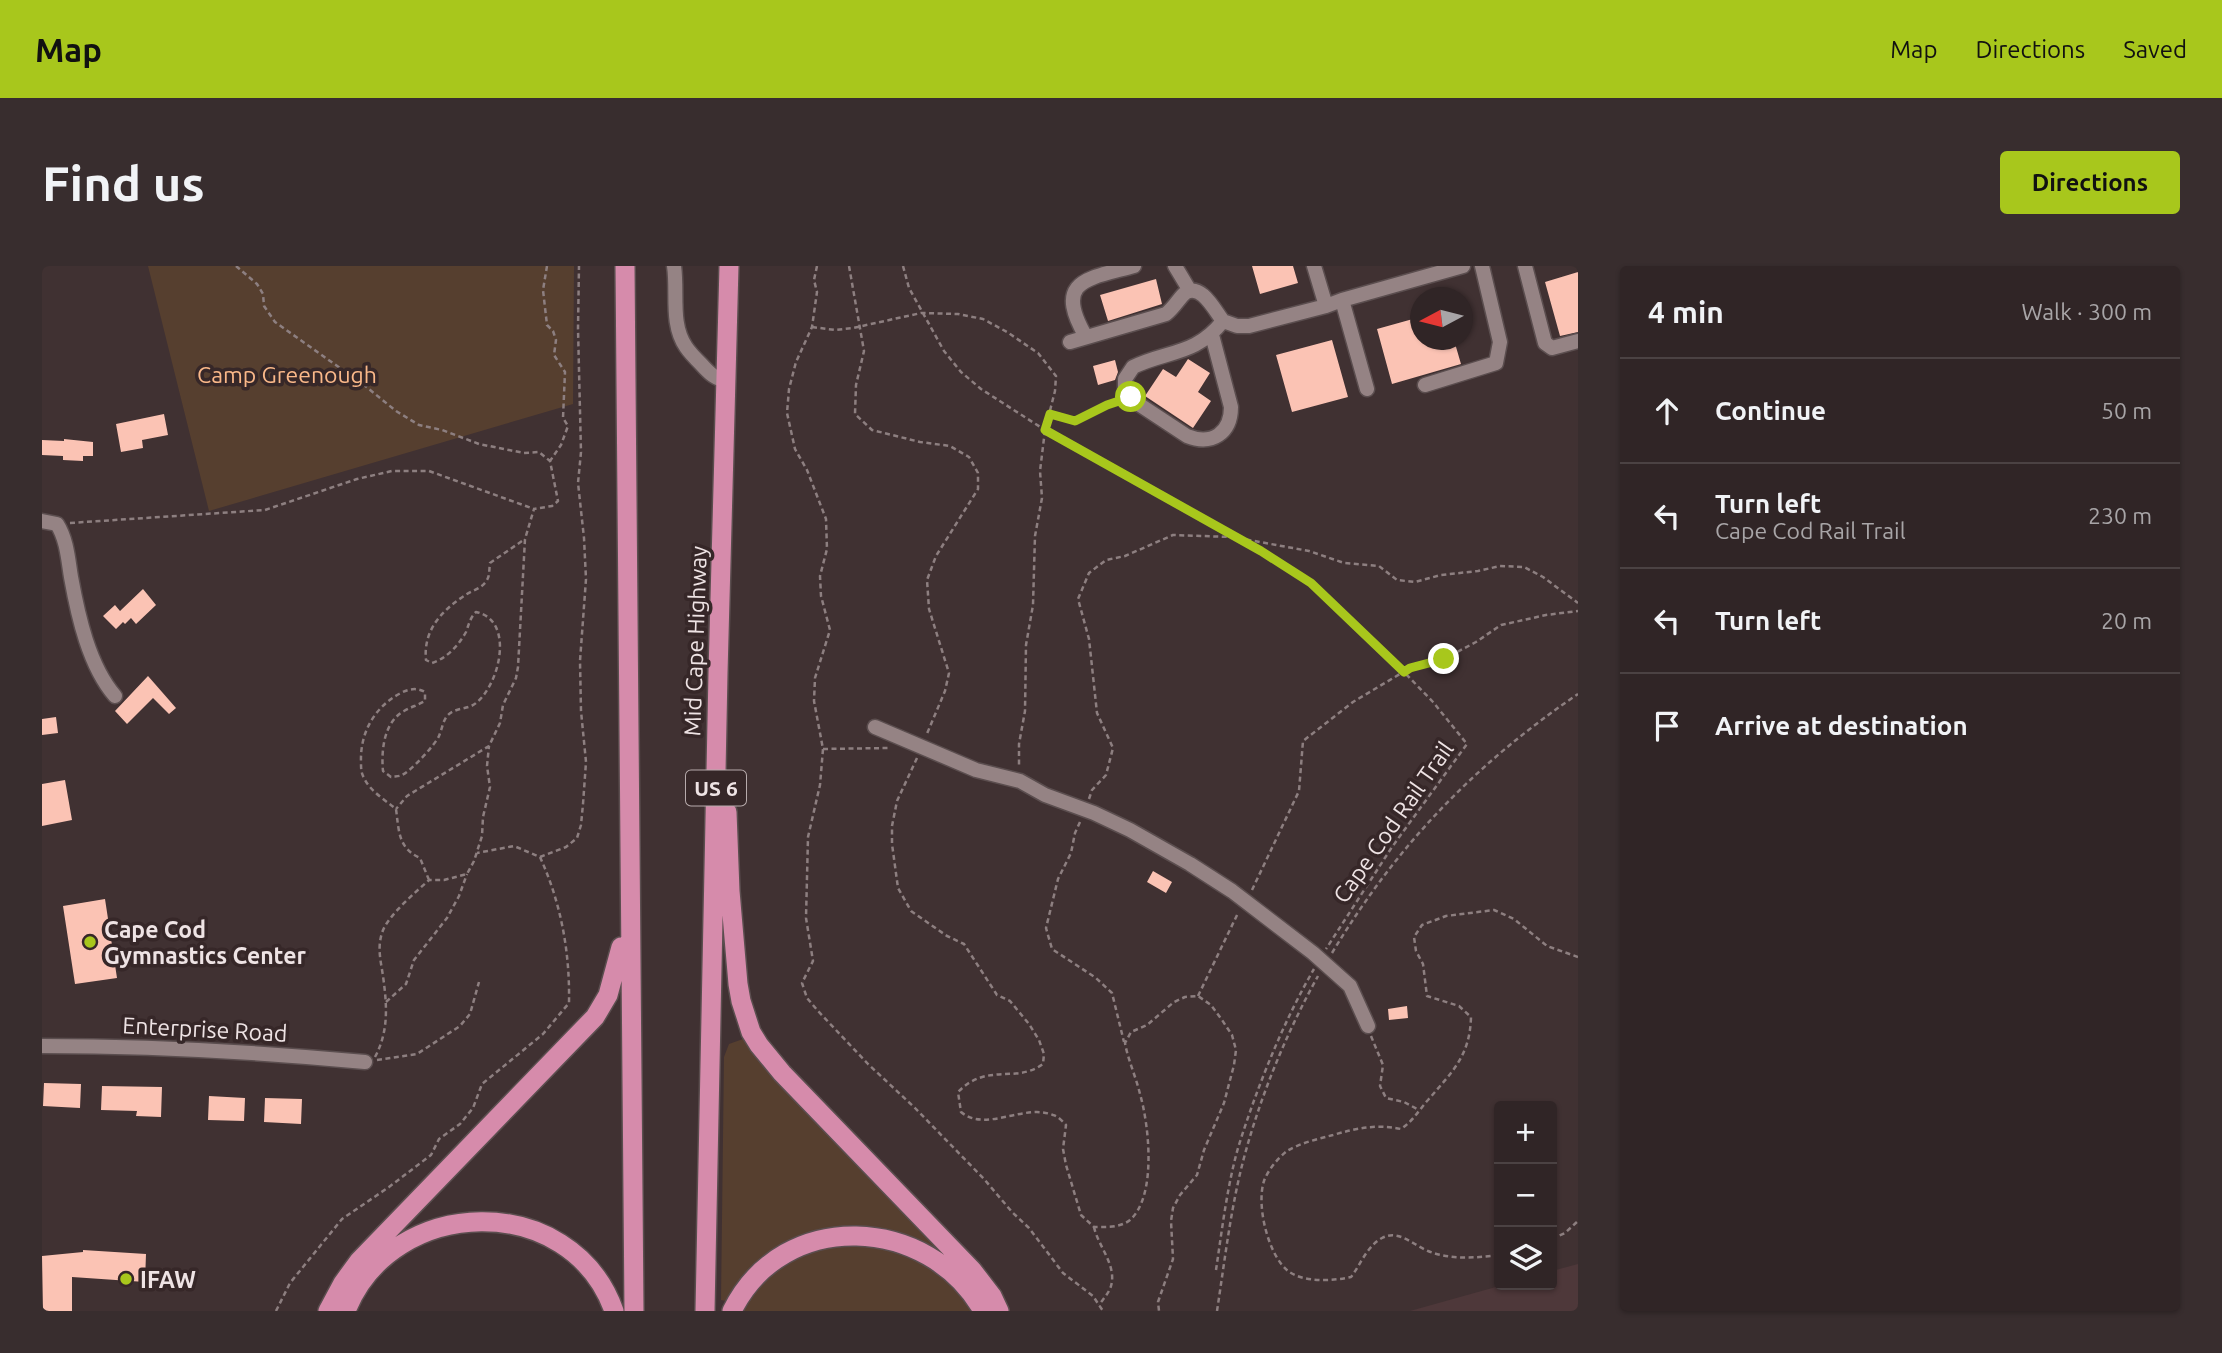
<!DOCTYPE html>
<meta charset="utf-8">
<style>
body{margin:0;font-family:Ubuntu,sans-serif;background:#382d2e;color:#f1f3f6}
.controls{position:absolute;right:21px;bottom:21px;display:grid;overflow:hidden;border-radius:7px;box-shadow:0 2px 5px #0004}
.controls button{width:63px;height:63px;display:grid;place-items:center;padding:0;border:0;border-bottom:2px solid #4b4243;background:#302526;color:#f1f3f6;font:35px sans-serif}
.compass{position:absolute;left:1368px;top:21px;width:63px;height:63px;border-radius:50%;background:#302526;box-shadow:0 2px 5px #0004;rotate:263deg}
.stop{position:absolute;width:21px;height:21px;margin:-16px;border:5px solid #a8c71c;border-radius:50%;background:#fff}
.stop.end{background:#a8c71c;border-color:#fff;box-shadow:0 2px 7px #0008}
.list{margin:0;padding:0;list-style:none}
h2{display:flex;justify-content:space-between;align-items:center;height:91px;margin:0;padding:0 28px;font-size:30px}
h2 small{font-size:23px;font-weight:400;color:#a8a5a7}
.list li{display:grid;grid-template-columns:46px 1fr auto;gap:21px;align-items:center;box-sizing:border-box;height:105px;padding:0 28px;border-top:2px solid #4b4243}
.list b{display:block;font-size:26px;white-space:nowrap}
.list p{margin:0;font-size:23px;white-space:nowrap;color:#a8a5a7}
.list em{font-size:23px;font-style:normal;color:#a8a5a7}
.icon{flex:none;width:38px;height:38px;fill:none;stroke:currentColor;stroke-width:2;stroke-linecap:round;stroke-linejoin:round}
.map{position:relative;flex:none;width:1536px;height:1045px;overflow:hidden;border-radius:7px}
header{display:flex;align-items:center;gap:42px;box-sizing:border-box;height:98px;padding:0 35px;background:#a8c71c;color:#111}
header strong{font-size:33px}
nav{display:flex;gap:38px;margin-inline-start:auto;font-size:24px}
.intro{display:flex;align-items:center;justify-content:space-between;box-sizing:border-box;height:168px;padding:0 42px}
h1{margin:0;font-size:49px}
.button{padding:18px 32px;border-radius:7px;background:#a8c71c;color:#111;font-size:24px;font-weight:700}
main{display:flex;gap:42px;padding:0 42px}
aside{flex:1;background:#302526;border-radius:7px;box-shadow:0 2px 5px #0004}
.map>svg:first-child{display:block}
.built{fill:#4e383a}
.green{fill:#563f2f}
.building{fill:#fbc3b4}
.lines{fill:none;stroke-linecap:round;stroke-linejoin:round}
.minor-casing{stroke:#5b4e4f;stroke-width:17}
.highway-casing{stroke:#5b4e4f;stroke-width:22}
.path{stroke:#8d7f80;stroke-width:2.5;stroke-dasharray:5 3.5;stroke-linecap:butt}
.minor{stroke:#958384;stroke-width:14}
.highway{stroke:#d68bab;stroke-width:19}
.route{stroke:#a8c71c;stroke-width:9}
.poi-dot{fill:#a8c71c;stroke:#362728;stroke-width:2.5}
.labels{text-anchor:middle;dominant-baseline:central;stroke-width:7;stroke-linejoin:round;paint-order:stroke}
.shield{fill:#362728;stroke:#b7abac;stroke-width:2}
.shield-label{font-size:21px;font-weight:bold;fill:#eee3e4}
.park-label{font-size:23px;fill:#fab889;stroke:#362728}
.street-label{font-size:23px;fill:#eee3e4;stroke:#362728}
.poi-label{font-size:23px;font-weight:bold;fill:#eee3e4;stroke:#362728;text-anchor:start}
</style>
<header>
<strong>Map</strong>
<nav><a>Map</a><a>Directions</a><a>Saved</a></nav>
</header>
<div class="intro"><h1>Find us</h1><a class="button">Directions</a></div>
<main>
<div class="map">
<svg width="1536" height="1045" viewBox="0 0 1536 1045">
<rect width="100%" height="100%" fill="#403132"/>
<!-- built -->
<path class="built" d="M1536 998V1045H1368L1461 1019H1510V1005Z"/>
<!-- green -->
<path class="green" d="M106 0H532L531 138 167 245Z
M701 773H705L908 995 782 964 688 1033 684 1035 679 1034 682 791 687 778Z
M841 979 900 1006 933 1045H699L719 1016 753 992 790 980Z"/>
<!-- building -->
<path class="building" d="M1210 0H1251L1256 17 1218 28Z
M1536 6V66L1518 70 1503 16Z
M1114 13 1120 38 1066 55 1058 29Z
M1378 51V74H1412L1419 98 1350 118 1335 63Z
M1290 74 1306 131 1250 146 1234 89Z
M1146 93 1168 107 1156 126 1169 135 1151 162 1103 130 1121 103 1134 111Z
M1073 94 1076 106 1073 114 1056 119 1051 100Z
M122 148 126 169 100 174 101 182 79 186 74 158Z
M22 173 51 176V190H41V195L21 194V190L0 189V174L22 175Z
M101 323 114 339 94 358 89 352 83 358 81 356 74 363 61 350 73 339 78 345Z
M106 410 134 442 127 448 111 432 85 458 73 445Z
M14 451 16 467 0 469V453Z
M23 514 30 554 0 560V518Z
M1111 605 1130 616 1124 627 1105 616Z
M63 633 75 712 33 718 21 640Z
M1365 740 1366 752 1347 754 1346 743Z
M2 817 39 818 38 842 1 840Z
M60 820 120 821 119 851 94 850 95 845 59 844Z
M167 830 203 832 202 855 166 854Z
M223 832 260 833 259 858 222 856Z
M41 984 104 988 103 1016 30 1011V1045H1L0 990 41 986Z"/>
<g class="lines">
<!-- minor casing -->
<g class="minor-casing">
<path id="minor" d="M632 0C636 26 628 58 644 81 648 87 654 93 659 98 668 108 673 113 686 115
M1133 0 1148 25
M1272 0 1284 40
M1483 0 1503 77 1510 82 1536 75
M1300 34 1325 123
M1181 55 1195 60H1207L1284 40 1300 34 1421 0
M1170 69 1189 141C1189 167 1170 180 1145 170L1098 139 1083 122V113L1091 101C1126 84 1153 90 1181 55
M1044 71C1011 14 1045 13 1092 0
M1028 76 1124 48C1132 42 1138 31 1143 27 1159 16 1173 45 1181 55
M1383 119 1454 97 1458 76 1440 0
M0 255 15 258C25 274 26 293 29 311 36 350 47 400 73 430
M833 461 934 504 978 515 1003 529 1052 547 1088 564 1148 598 1190 625 1271 687 1308 720 1326 760
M0 780C107 780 216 786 323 796"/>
</g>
<!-- highway casing -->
<g class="highway-casing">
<path id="highway" d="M583 0 592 1045
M685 546 688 625 696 718 699 735 709 766 717 779 740 807 930 1004 950 1030 957 1045
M286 1045 301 1017 317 995 553 751 566 729 579 681
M304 1045C350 928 529 924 572 1045
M663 1045 676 407 687 0
M690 1045C741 941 887 949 941 1045"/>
</g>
<!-- path -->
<path class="path" d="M194 0 215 18 221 28 222 40 233 56 322 119 354 145 377 159 400 164 437 178 482 187 497 186 508 195 516 235 510 240 492 243 483 273 476 401 474 412 461 439 458 457 447 480 365 530 354 543
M505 0 501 24 505 59 511 65 514 74 512 89 523 106 521 152 526 160 519 179 508 195
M775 0 772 14 775 26 770 61 754 96 747 123 745 147 753 183 765 204 784 253 785 283 778 310 779 330 788 364 773 412 772 435 781 483 778 519 766 571 764 652 771 695 760 717 765 732 776 745 826 798 873 842 942 913 970 946 987 962 1021 1007 1051 1030 1061 1045
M807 0 822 85 814 119 813 148 830 164 878 176 908 180 927 191 936 207V223L894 290 885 314 887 343 907 407 903 425 884 470
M861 0 867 22 902 85 919 106 939 123 1003 164 1219 285 1269 317 1362 406 1391 436 1425 478 1350 581 1284 683
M770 61 793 64 811 62 879 47 916 48 941 53 965 66 996 87 1014 110 1013 125 1003 164 998 205 1000 232 993 270 991 339 984 379 983 445 977 478V501
M1008 148 1033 154 1076 136
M28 257 223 244 315 213 350 205H387L492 243
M1196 272 1267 285 1302 297 1337 300 1355 314 1373 316 1399 309 1436 305 1458 300 1482 301 1501 311 1536 337
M781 483 847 482
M875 492 855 535 850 560V578L856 622 869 645 905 670 922 678 955 729 968 735 987 758 997 774 1002 788 1001 798C974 818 945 796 916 826L919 846C944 867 982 837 1011 849 1016 850 1021 856 1024 859L1021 883 1024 899 1039 949 1052 961C1063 961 1078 962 1088 954 1115 930 1107 859 1098 828 1094 811 1086 794 1083 777L1089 766 1105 759 1132 736 1143 731 1156 730 1169 739 1180 754 1190 769 1194 784 1192 799 1182 837 1162 884 1155 909 1138 929 1131 942 1129 955 1131 993 1116 1036 1117 1045
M1047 533 1050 524 1064 509 1071 482 1055 447 1047 373 1036 333 1047 307 1064 294 1083 290 1131 269 1189 271
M1038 556 1033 567 1029 587 1016 613 1004 662 1010 683 1054 712 1070 727 1082 776
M498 591 524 581 535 572 539 559 541 538 544 496 539 445 538 395 544 313 542 272 536 217 539 186 536 62 537 0
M387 614 378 592C356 582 357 565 354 543 343 534 328 525 322 512 319 507 319 502 319 496 318 467 332 442 357 428 366 423 374 421 383 426V435C376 439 369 441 362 445 342 456 339 484 341 505L349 511C352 510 356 511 360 509 369 505 393 479 397 470 400 463 401 455 405 450 413 441 426 444 434 437 458 418 473 354 434 346 428 352 427 358 424 366 416 380 405 392 390 397L384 394C381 365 399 345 422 330 430 324 440 323 445 314 448 309 447 303 448 297L483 273
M1210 624 1257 525 1261 475 1311 436 1368 402 1402 393 1434 376 1459 359 1504 349 1536 345
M1290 687C1355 579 1433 498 1536 428
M1156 730 1196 647
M344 736 364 718 372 694 405 652 417 630 425 608
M1329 770 1341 799 1338 820 1344 832 1362 836 1377 844
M333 791C347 765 345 739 341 710 339 696 335 682 340 667 345 650 374 626 387 614H402L425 608 432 595 440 570 441 551 448 521 445 500 447 480
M335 794 375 788 418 760 428 748 437 716
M1052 961C1056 980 1075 999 1069 1020 1067 1027 1061 1033 1057 1039
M1510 973 1523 967 1536 955
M1457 989C1433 992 1408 994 1386 985 1371 979 1357 963 1340 972 1325 980 1319 998 1309 1011 1291 1015 1262 1017 1246 1005 1226 989 1214 939 1222 915 1226 904 1236 892 1245 885 1258 877 1276 873 1291 869 1315 862 1334 858 1359 863 1371 855 1377 844 1386 834 1410 806 1428 790 1429 751L1417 740 1385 730 1381 698 1374 685 1372 671 1380 659 1404 650 1452 644 1472 653 1505 680 1536 691
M1174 1004C1180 964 1185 921 1196 882 1214 824 1241 756 1272 703
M234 1045 248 1017 300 953 347 921 389 889 397 873 418 858 431 842 440 818 501 768 527 737C528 686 519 637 498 591L472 580 435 587
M1175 1045C1183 993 1189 939 1203 888 1220 826 1245 766 1276 710"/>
<!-- minor -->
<use href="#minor" class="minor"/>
<!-- highway -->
<use href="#highway" class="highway"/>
</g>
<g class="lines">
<!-- route -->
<path class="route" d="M1089 131 1065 139 1033 155 1008 148 1003 164 1219 285 1269 317 1362 406 1368 402 1402 393"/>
</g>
<!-- markers -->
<g class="poi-dot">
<circle cx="48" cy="676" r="7"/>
<circle cx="84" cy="1013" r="7"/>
</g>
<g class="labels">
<!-- shield labels -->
<rect class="shield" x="644" y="504.5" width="60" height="35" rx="5"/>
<g class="shield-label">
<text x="674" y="522">US 6</text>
</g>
<!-- park labels -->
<g class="park-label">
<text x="245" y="108">Camp Greenough</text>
</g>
<!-- street labels -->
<g class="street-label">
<text transform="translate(653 375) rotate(-88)">Mid Cape Highway</text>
<text transform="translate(1351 556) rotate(-55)">Cape Cod Rail Trail</text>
<text transform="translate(163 763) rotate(3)">Enterprise Road</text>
</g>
<!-- poi labels -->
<g class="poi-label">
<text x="62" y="663">Cape Cod<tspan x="62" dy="26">Gymnastics Center</tspan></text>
<text x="98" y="1013">IFAW</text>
</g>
</g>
</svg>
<div class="controls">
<button>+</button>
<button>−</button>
<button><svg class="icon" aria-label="layers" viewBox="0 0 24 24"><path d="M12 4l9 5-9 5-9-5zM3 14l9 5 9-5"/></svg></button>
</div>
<svg class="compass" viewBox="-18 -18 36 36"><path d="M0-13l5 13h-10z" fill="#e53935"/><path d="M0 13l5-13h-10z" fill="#a8a5a7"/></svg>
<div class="stop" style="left:1089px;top:131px"></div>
<div class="stop end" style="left:1402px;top:393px"></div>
</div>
<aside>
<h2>4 min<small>Walk · 300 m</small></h2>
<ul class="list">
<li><svg class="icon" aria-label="ahead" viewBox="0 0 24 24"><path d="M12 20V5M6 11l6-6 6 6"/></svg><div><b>Continue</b></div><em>50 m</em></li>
<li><svg class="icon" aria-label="left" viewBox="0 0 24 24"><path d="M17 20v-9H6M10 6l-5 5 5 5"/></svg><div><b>Turn left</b><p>Cape Cod Rail Trail</p></div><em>230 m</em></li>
<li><svg class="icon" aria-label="left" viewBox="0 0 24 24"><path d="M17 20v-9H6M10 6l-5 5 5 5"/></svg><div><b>Turn left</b></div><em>20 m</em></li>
<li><svg class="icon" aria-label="arrive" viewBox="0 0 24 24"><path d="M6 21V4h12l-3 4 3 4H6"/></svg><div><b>Arrive at destination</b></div></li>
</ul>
</aside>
</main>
